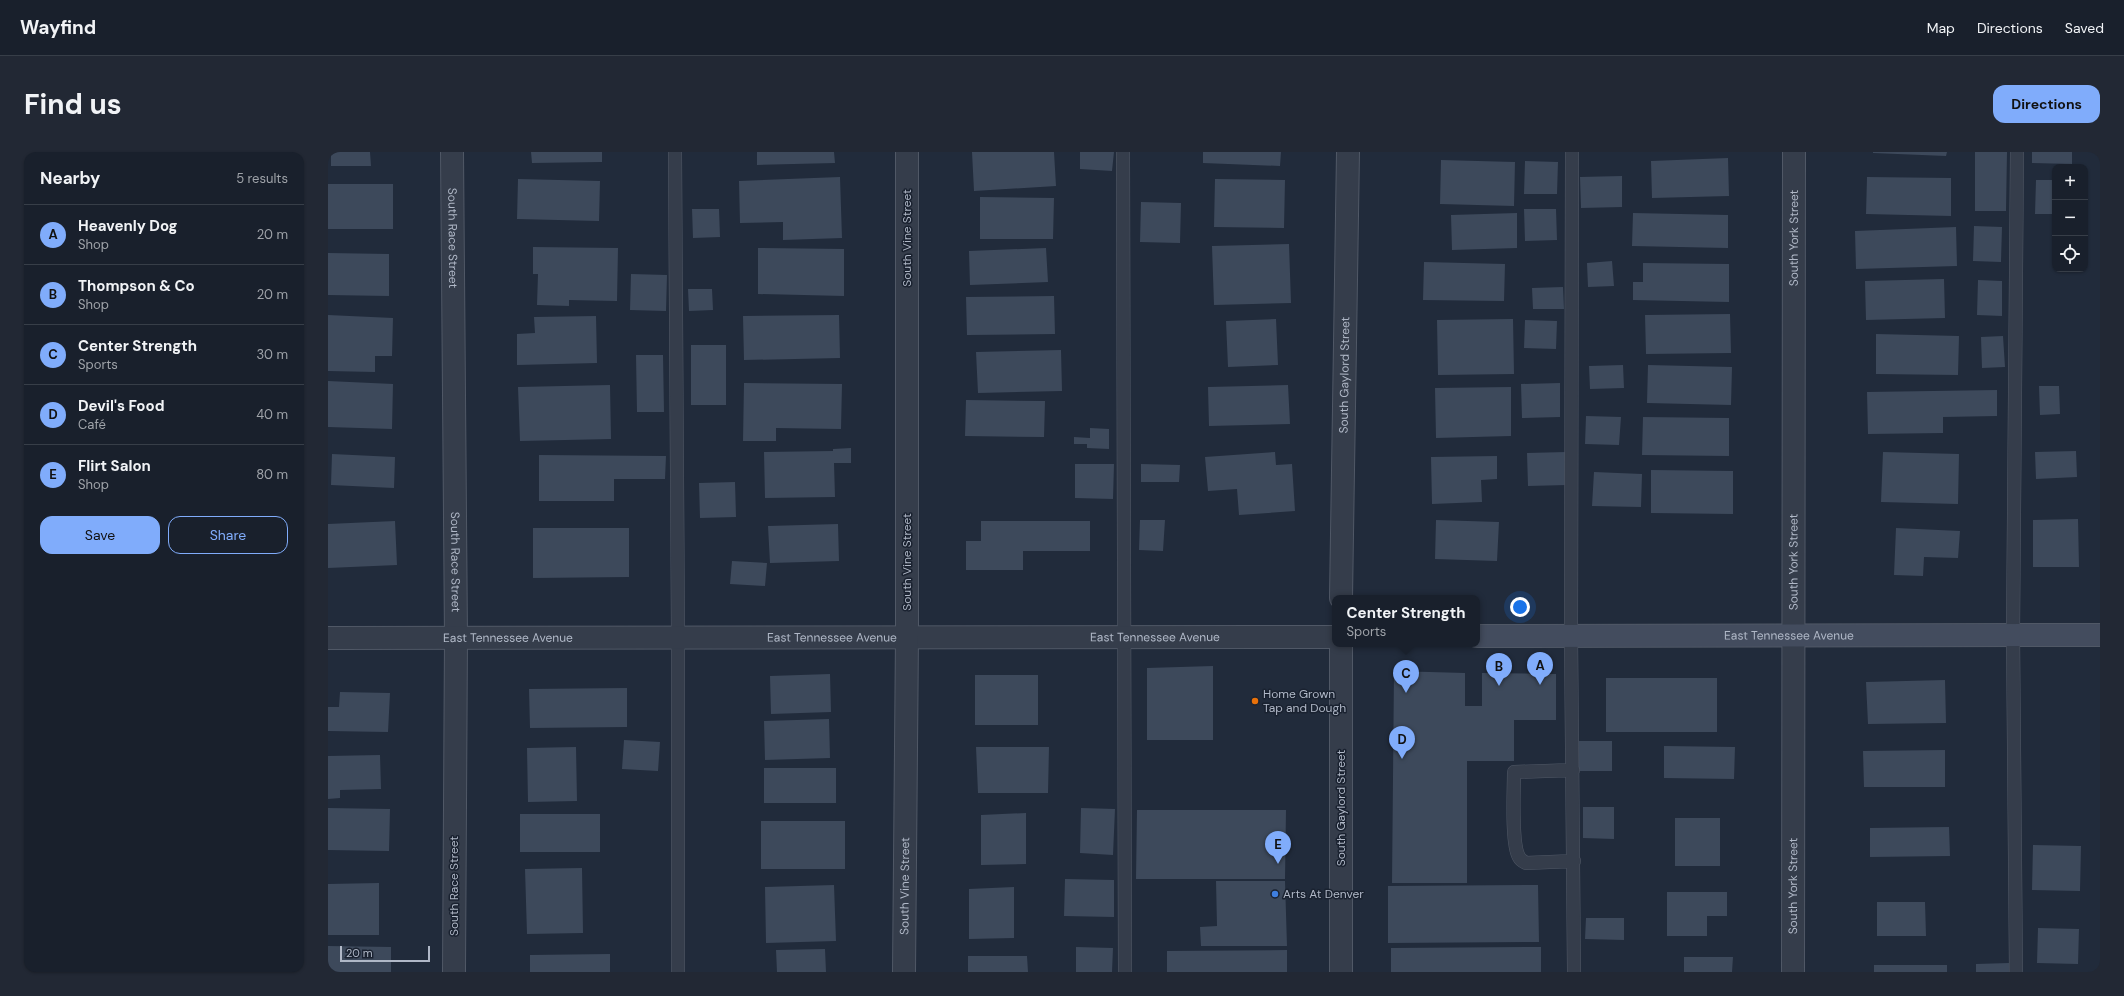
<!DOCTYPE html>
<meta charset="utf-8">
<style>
body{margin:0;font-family:"DM Sans",sans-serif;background:#222834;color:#f1f3f6}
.controls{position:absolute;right:12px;top:12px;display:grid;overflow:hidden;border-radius:8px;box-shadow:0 1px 3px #0004}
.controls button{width:36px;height:36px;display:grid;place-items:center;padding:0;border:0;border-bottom:1px solid #373e48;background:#19202c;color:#f1f3f6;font:20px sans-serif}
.scale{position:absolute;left:12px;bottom:10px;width:90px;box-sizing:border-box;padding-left:4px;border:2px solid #b0b8c7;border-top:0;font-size:11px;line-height:14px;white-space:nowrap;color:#b0b8c7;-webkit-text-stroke:3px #1a2230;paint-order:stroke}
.you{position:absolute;left:1192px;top:455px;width:14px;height:14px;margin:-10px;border:3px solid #fff;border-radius:50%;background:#1a73e8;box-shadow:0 0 0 6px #1a73e833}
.badge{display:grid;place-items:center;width:26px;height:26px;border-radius:50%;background:#80acfb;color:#111;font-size:13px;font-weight:700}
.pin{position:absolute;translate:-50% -33px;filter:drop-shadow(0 1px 2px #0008)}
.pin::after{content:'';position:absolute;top:21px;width:14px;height:12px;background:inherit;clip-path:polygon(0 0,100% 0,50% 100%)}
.popup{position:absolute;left:1004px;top:443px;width:148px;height:52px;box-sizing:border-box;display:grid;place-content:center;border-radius:8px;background:#19202c;filter:drop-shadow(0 1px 3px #0005);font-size:13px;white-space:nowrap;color:#9fa3a9}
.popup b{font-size:15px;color:#f1f3f6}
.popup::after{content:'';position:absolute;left:50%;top:100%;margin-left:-8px;border:8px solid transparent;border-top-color:#19202c}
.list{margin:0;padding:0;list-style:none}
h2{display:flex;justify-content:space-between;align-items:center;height:52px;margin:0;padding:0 16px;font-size:17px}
h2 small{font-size:13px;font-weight:400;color:#9fa3a9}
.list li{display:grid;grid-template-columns:26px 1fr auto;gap:12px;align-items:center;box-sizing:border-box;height:60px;padding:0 16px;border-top:1px solid #373e48}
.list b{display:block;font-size:15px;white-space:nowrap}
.list p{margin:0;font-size:13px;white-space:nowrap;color:#9fa3a9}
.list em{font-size:13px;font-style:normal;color:#9fa3a9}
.actions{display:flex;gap:8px;padding:12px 16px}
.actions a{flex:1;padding:9px 0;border:1px solid #80acfb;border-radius:12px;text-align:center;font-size:14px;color:#80acfb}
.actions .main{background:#80acfb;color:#111}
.icon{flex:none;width:22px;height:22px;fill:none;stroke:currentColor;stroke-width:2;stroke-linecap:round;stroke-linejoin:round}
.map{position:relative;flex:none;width:1772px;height:820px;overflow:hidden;border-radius:12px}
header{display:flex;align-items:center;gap:24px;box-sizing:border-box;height:56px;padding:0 20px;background:#19202c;border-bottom:1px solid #373e48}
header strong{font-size:19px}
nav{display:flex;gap:22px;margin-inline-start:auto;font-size:14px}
.intro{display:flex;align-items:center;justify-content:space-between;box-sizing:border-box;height:96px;padding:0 24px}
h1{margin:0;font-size:28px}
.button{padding:10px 18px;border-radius:12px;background:#80acfb;color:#111;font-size:14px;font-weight:700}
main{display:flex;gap:24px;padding:0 24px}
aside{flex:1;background:#19202c;border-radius:12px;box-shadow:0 1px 3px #0004}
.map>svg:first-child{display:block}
.building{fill:#3d495b}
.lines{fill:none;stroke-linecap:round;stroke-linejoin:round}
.lane-casing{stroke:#505866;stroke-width:14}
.street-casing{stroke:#505866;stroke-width:24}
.secondary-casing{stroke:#505866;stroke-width:24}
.lane{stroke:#353d4b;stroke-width:13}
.street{stroke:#353d4b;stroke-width:22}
.secondary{stroke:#434c5e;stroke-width:22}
.food-dot{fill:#e8710a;stroke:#1a2230;stroke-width:1.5}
.shop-dot{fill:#3f7fe0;stroke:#1a2230;stroke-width:1.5}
.labels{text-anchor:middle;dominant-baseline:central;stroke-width:3;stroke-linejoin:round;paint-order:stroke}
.street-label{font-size:12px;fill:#b0b8c7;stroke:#1a2230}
.poi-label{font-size:12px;fill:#b0b8c7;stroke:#1a2230;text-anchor:start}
</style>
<header>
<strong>Wayfind</strong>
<nav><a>Map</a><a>Directions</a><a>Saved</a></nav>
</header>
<div class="intro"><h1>Find us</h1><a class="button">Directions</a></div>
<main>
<aside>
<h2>Nearby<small>5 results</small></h2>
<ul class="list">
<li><span class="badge">A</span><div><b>Heavenly Dog</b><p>Shop</p></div><em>20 m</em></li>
<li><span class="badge">B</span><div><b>Thompson &amp; Co</b><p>Shop</p></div><em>20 m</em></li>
<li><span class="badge">C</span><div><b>Center Strength</b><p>Sports</p></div><em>30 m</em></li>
<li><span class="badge">D</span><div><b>Devil's Food</b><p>Café</p></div><em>40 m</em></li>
<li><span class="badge">E</span><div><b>Flirt Salon</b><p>Shop</p></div><em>80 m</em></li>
</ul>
<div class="actions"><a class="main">Save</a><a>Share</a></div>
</aside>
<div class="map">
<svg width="1772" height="820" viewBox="0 0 1772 820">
<rect width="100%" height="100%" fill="#212b3b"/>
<!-- building -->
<path class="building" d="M3 0H42L43 14H3Z
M203 0H274V10L204 11Z
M429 0H506L507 11 429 13Z
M644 0H726L728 34 646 39Z
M752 0H786L784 19 752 17Z
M875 0H953L952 14 875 11Z
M1545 0H1619L1618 4 1545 1Z
M1647 0H1679L1678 59H1647Z
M1704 0H1744V12L1704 11Z
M1400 6 1401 44 1324 46 1323 9Z
M1113 8 1187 10 1186 54 1112 52Z
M1197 9 1230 10 1229 42H1196Z
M1294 24V55L1253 56 1252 25Z
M512 25 514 86 455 88V70L412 71 411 29Z
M1539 25 1623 26V64L1538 62Z
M190 27 272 29 271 69 189 67Z
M887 27 957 28 956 76 886 75Z
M1708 28H1727V62H1707Z
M0 32H65V77H0Z
M652 45 726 46 725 87H652Z
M813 50 853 51 852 91 812 90Z
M364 57H391L392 85 365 86Z
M1196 57H1228L1229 88 1197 89Z
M1189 61V96L1124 98 1123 63Z
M1305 61 1400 63V96L1304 94Z
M1646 74 1674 75 1673 110 1645 109Z
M1628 75 1629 114 1528 117 1527 79Z
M961 92 963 151 886 153 884 94Z
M205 95 290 96 289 149 241 148V154L209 153 210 122H205Z
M430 96 516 97V144L430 142Z
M718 96 720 130 642 133 641 99Z
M0 101 61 102V144L0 143Z
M1284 109 1286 134 1260 135 1259 111Z
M1096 110 1177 112 1176 149 1095 148Z
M1315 111 1401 112V150L1305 148V130H1315Z
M303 122 339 123 338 159 302 158Z
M1616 127 1617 166 1538 168 1537 129Z
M1650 128 1674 129V164L1649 163Z
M1235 135 1236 157H1205L1204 136Z
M360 137H384L385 158 361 159Z
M726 144 727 182 639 183 638 145Z
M1402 162 1403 201 1318 202 1317 163Z
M0 163 65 166 64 204H47V220L0 219Z
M511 163 512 206 416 208 415 164Z
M268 164 269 211 189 213V182L207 181 206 165Z
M948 167 950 213 900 215 898 169Z
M1185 167 1186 222 1110 223 1109 168Z
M1197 168 1229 169 1228 197 1196 196Z
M1548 182 1631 184 1630 223 1548 222Z
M1675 184 1677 215 1654 216 1653 185Z
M363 193H398V253H363Z
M733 198 734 239 650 241 648 200Z
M308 203H335L336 260H309Z
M1295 213 1296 236 1262 237 1261 214Z
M1320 213 1404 215 1403 253 1319 251Z
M0 229 65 232 64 277 0 275Z
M416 231 514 232 513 277 448 276V289H415Z
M1232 231V265L1194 266 1193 232Z
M282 233 283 287 192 289 190 235Z
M960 233 962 272 881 274 880 235Z
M1711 234H1731L1732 262 1712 263Z
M1183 235V284L1108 286 1107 236Z
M1669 238V264L1615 265V281L1540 282 1539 240Z
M638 248 717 249 716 285 637 284Z
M1258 264 1293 265 1291 293 1257 292Z
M1315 265 1401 266V304L1314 303Z
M762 276 781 277V297L759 296V292H746V285L762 286Z
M523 296V311H506L507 345 437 346 436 300 505 299V297Z
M1748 299 1749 325 1708 327 1707 300Z
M947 300 948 313 964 312 967 359 911 363 909 337 880 339 877 305Z
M1238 300 1239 333 1200 334 1199 301Z
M1555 300 1631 302 1630 352 1553 350Z
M4 302 67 305 66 336 3 333Z
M211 303 338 304 337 327H286V349H211Z
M1169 304V327L1153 328 1154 350 1104 352 1103 305Z
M747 312H786L785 347 747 346Z
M813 312 852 313 851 330H813Z
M1323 318 1405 319V362L1323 361Z
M1266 320 1314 322 1313 355 1264 354Z
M407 330 408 365 372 366 371 331Z
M1750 367 1751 415H1705V368Z
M812 368H837L835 399 811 398Z
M1108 368 1171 370 1169 409 1107 407Z
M67 369 69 413 0 416V372Z
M653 369H762V399H695V418H638V389H653Z
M510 372 511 409 442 411 440 374Z
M205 376H301V425L205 426Z
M1568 376 1632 379 1630 406 1596 405 1595 424 1566 423Z
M404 409 439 411 437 434 402 432Z
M885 514V588H819V516Z
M1066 519 1137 521V554H1154V521L1228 522V568H1186V609H1139V731H1064Z
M502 522 503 560 443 562 442 524Z
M647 523H710V573H647Z
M1278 526H1389V580H1278Z
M1617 528 1618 571 1540 572 1538 530Z
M299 536V575L202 576 201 537Z
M12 540 62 541 60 580 0 579V555H11Z
M501 567 502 606 437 608 436 569Z
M296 588 332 590 330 619 294 617Z
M1251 589H1284V619H1251Z
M1336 594 1407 595 1406 627 1336 626Z
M248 595 249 649 200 650 199 596Z
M648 595H721L720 641H650Z
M1617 598V635H1536L1535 599Z
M52 603 53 637 12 638V646L0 647V604Z
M436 616H508V651H436Z
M1255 655H1286V687L1255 686Z
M0 656 62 657 61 699 0 698Z
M753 656 787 657 785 703 752 701Z
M809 658H958L957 727H808Z
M698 661V712L653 713V663Z
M192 662H272V700H192Z
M1347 666H1392V714H1347Z
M433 669H517V717H433Z
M1621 675 1622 704 1542 705V676Z
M1705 693 1753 694 1752 739 1704 738Z
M254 716 255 781 199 782 197 717Z
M737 727 786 728V765L736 764Z
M888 729H957L959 794H873L872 775 889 774Z
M51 731V783H0V732Z
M506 733 508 789 438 791 437 735Z
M1210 733 1211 790 1060 791V734Z
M686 735V786L641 787V737Z
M1339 740H1399V764H1379V784H1339Z
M1549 750H1597L1598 784H1549Z
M1258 766H1296V788L1257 787Z
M1710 776 1751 777 1750 812 1709 811Z
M0 794 63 795V820H0Z
M748 795 785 796 784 820H748Z
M1213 795V820H1063V796Z
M497 797 498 820H449L448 798Z
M959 798V820H839V799Z
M282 802V820H202V803Z
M640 804H699L700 820H640Z
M1356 805H1405L1404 820H1356Z
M1681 811V820H1648V812Z
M1546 813H1619V820H1546Z"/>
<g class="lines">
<!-- lane casing -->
<g class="lane-casing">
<path id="lane" d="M347 0 350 485V820
M795 0 797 820
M1244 0 1243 484 1246 820
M1245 618 1186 620C1186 637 1183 692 1191 705 1192 707 1196 710 1198 711L1246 709
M1688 820 1685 482 1689 0"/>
</g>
<!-- street casing -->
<g class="street-casing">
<g id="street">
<path id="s1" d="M124 0 128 486 126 820"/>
<path id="s2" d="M1013 446 1020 0"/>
<path id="s3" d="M0 486 1007 485"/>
<path d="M1013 492V820"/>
<path id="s4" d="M576 820 579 484V0"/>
<path id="s5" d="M1465 820 1466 0"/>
</g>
</g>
<!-- secondary casing -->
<g class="secondary-casing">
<g id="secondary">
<path id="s6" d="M1149 484 1772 483"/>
</g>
</g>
<!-- lane -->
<use href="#lane" class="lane"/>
<!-- street -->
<use href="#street" class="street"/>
<!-- secondary -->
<use href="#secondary" class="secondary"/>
</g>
<!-- markers -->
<circle class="food-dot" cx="927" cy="549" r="4"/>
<circle class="shop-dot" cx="947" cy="742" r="4"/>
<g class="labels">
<!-- street labels -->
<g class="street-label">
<text stroke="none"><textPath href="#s1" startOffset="86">South Race Street</textPath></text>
<text transform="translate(579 86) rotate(-90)">South Vine Street</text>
<text stroke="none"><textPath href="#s5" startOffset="734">South York Street</textPath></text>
<text stroke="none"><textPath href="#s2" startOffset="223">South Gaylord Street</textPath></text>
<text stroke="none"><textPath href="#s1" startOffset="410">South Race Street</textPath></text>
<text transform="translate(579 410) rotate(-90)">South Vine Street</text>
<text stroke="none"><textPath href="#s5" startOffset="410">South York Street</textPath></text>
<text stroke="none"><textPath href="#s6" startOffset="312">East Tennessee Avenue</textPath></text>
<text stroke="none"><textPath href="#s3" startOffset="504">East Tennessee Avenue</textPath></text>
<text stroke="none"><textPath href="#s3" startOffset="827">East Tennessee Avenue</textPath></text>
<text stroke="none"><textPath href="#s3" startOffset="180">East Tennessee Avenue</textPath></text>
<text transform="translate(1013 656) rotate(-90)">South Gaylord Street</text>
<text transform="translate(126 734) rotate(-90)">South Race Street</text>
<text stroke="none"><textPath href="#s4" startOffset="86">South Vine Street</textPath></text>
<text stroke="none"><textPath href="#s5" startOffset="86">South York Street</textPath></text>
</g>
<!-- poi labels -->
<g class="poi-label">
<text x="935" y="542">Home Grown<tspan x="935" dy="14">Tap and Dough</tspan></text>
<text x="955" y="742">Arts At Denver</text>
</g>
</g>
</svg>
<div class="controls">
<button>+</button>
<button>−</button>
<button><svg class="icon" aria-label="locate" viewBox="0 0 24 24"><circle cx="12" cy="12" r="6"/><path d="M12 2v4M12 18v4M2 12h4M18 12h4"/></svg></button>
</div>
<div class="scale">20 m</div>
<div class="you"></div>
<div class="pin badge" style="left:1212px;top:533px">A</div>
<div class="pin badge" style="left:1171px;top:534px">B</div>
<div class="pin badge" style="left:1078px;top:541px">C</div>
<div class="popup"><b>Center Strength</b>Sports</div>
<div class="pin badge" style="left:1074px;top:607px">D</div>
<div class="pin badge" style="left:950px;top:712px">E</div>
</div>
</main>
